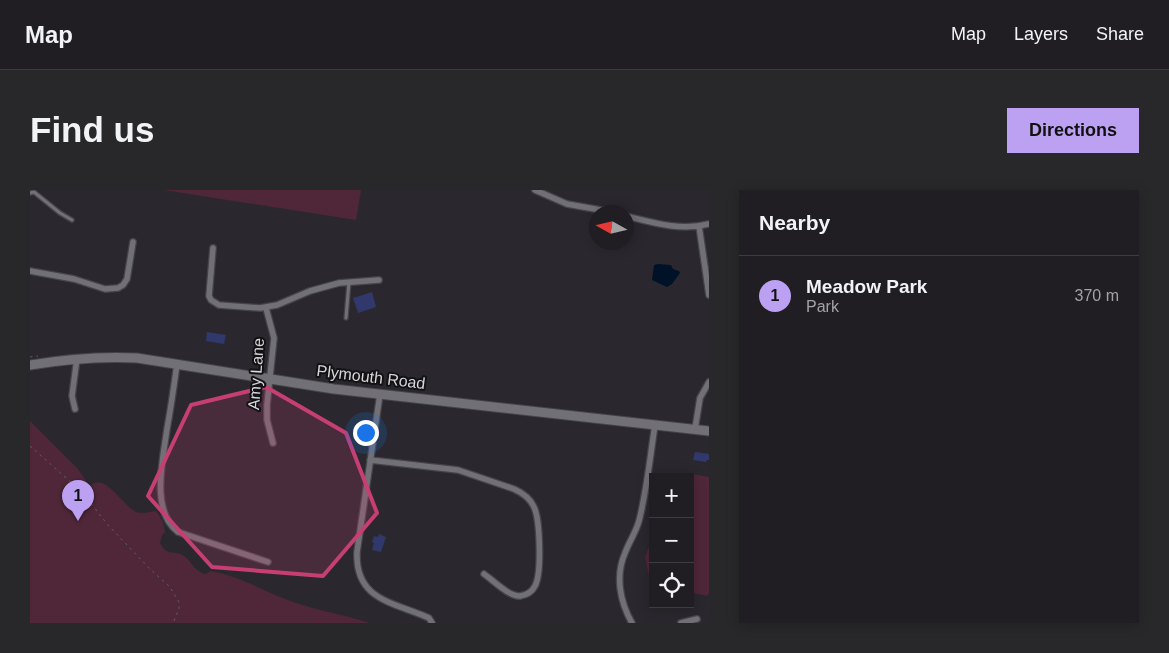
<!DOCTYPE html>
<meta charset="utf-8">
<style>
body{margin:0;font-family:Helvetica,sans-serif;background:#28272a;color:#f1f3f6}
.controls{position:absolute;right:15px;bottom:15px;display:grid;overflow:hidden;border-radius:0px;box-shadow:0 2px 12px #0003}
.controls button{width:45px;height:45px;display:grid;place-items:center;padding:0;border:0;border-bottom:1px solid #3d3c40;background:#201e22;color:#f1f3f6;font:25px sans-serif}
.compass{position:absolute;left:559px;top:15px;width:45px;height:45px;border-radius:50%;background:#201e22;box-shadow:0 2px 12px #0003;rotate:278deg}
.you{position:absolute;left:335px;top:242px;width:18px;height:18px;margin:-12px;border:4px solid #fff;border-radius:50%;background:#1a73e8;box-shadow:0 0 0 8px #1a73e833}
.badge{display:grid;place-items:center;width:32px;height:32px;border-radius:50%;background:#bca0f2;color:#111;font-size:16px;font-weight:700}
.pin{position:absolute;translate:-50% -41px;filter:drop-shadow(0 1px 2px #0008)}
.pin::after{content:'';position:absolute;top:26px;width:18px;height:15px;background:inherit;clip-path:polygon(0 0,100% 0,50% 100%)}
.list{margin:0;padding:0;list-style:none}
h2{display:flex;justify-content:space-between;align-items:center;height:65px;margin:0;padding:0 20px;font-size:21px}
h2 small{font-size:16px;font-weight:400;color:#a2a2a5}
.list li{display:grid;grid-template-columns:32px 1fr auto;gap:15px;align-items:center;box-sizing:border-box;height:80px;padding:0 20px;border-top:1px solid #3d3c40}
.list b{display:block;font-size:19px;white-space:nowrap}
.list p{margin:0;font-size:16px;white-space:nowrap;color:#a2a2a5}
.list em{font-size:16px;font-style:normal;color:#a2a2a5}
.icon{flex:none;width:28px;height:28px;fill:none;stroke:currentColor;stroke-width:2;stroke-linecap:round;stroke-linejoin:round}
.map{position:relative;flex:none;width:679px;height:433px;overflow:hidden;border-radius:0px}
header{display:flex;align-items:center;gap:30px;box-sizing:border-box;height:70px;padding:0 25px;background:#201e22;border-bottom:1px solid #3d3c40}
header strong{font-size:24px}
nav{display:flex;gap:28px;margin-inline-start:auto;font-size:18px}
.intro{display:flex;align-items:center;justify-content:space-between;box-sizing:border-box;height:120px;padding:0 30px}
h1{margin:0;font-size:35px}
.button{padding:12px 22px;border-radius:0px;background:#bca0f2;color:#111;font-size:18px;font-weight:700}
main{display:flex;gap:30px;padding:0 30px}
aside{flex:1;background:#201e22;border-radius:0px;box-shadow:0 2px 12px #0003}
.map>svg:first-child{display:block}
.green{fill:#4f2739}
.water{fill:#001227}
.building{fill:#31386b}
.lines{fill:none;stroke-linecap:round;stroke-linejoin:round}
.service-casing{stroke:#464449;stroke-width:5.5}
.minor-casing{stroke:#464449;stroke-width:8}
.secondary-casing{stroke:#464449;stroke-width:11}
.path{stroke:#5f5d62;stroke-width:1;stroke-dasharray:2.5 4;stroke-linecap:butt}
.service{stroke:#727077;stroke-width:3}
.minor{stroke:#727077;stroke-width:5.5}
.secondary{stroke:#727077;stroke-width:9}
.marked{fill:#c63e74;fill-opacity:0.2;stroke:#c63e74;stroke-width:4;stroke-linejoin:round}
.labels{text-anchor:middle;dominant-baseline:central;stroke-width:4;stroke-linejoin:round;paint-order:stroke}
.street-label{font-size:16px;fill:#d7d6da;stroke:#121114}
</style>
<header>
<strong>Map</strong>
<nav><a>Map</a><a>Layers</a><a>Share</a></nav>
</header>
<div class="intro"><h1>Find us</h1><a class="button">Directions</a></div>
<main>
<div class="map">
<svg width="679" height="433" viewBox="0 0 679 433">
<rect width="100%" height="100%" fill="#2a282e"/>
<!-- green -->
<path class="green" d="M134 0H331L326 30Z
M0 231 47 278 60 296C75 282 92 315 106 322 112 324 120 322 126 321L133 332 135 342 132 345 130 353C138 368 144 359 154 366 162 372 166 383 176 384L180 381C211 386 236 403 266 413 290 421 315 425 340 433H0Z
M656 283 679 287V403L677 406 660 402V287H655Z
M623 347V392L620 391 615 367Z"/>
<!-- water -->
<path class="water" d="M628 74 641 75 643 79 649 81 650 83 642 94 637 97 622 90 624 75Z"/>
<!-- building -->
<path class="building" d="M342 102 346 117 328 123 323 108Z
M177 142 196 145 194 154 176 151Z
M665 262 679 264V270H677L676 272 663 270Z
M349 344 356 347 351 362 342 360 344 353 342 352 344 346 348 347Z"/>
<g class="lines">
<!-- service casing -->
<g class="service-casing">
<path id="service" d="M0 3 4 2 30 23 42 30
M316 128 319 92"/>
</g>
<!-- minor casing -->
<g class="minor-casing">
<path id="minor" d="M505 0 537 14 582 22
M596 26C624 33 651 41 679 34
M669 36 679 105
M183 58 179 106 181 110 189 115 230 118 247 115 280 101 309 93 349 90
M0 81 44 89 75 99 88 98 93 95 97 89 103 52
M236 118 244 148 237 215V230L243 253
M147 174C144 196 141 217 137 239 133 269 120 321 148 342L238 372
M350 204 327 362C325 411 364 412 399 428L402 433
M45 219 42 206 47 168
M665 239 670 208 679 192
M340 270 428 280 484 299C493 303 500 308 504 317 510 330 512 383 505 396 502 402 497 405 490 406 478 406 464 391 454 384
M602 433C590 412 585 386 595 363 599 352 606 342 609 331 617 300 620 267 625 235
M651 433 667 429"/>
</g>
<!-- secondary casing -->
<g class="secondary-casing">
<path id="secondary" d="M0 175C36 169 70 166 107 168L304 199 679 241"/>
</g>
<!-- path -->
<path class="path" d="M0 167 8 166
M0 256 53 303 77 334 98 356 121 380 140 397 149 412V419L143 433"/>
<!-- service -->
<use href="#service" class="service"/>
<!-- minor -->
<use href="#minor" class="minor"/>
<!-- secondary -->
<use href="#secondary" class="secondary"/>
</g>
<!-- marked area -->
<path class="marked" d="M236 197 316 243 347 323 293 386 182 377 118 306 161 215Z"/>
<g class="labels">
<!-- street labels -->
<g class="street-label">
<text transform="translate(226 184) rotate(-86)">Amy Lane</text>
<text transform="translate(341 187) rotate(7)">Plymouth Road</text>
</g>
</g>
</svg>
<div class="controls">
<button>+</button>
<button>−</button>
<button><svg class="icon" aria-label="locate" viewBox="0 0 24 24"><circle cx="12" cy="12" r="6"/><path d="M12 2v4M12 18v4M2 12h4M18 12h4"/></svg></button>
</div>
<svg class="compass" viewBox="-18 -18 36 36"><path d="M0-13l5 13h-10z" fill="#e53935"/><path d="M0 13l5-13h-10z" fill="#a2a2a5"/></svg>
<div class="you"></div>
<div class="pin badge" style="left:48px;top:331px">1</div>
</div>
<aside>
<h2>Nearby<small></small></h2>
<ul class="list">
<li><span class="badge">1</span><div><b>Meadow Park</b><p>Park</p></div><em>370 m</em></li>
</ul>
</aside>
</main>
